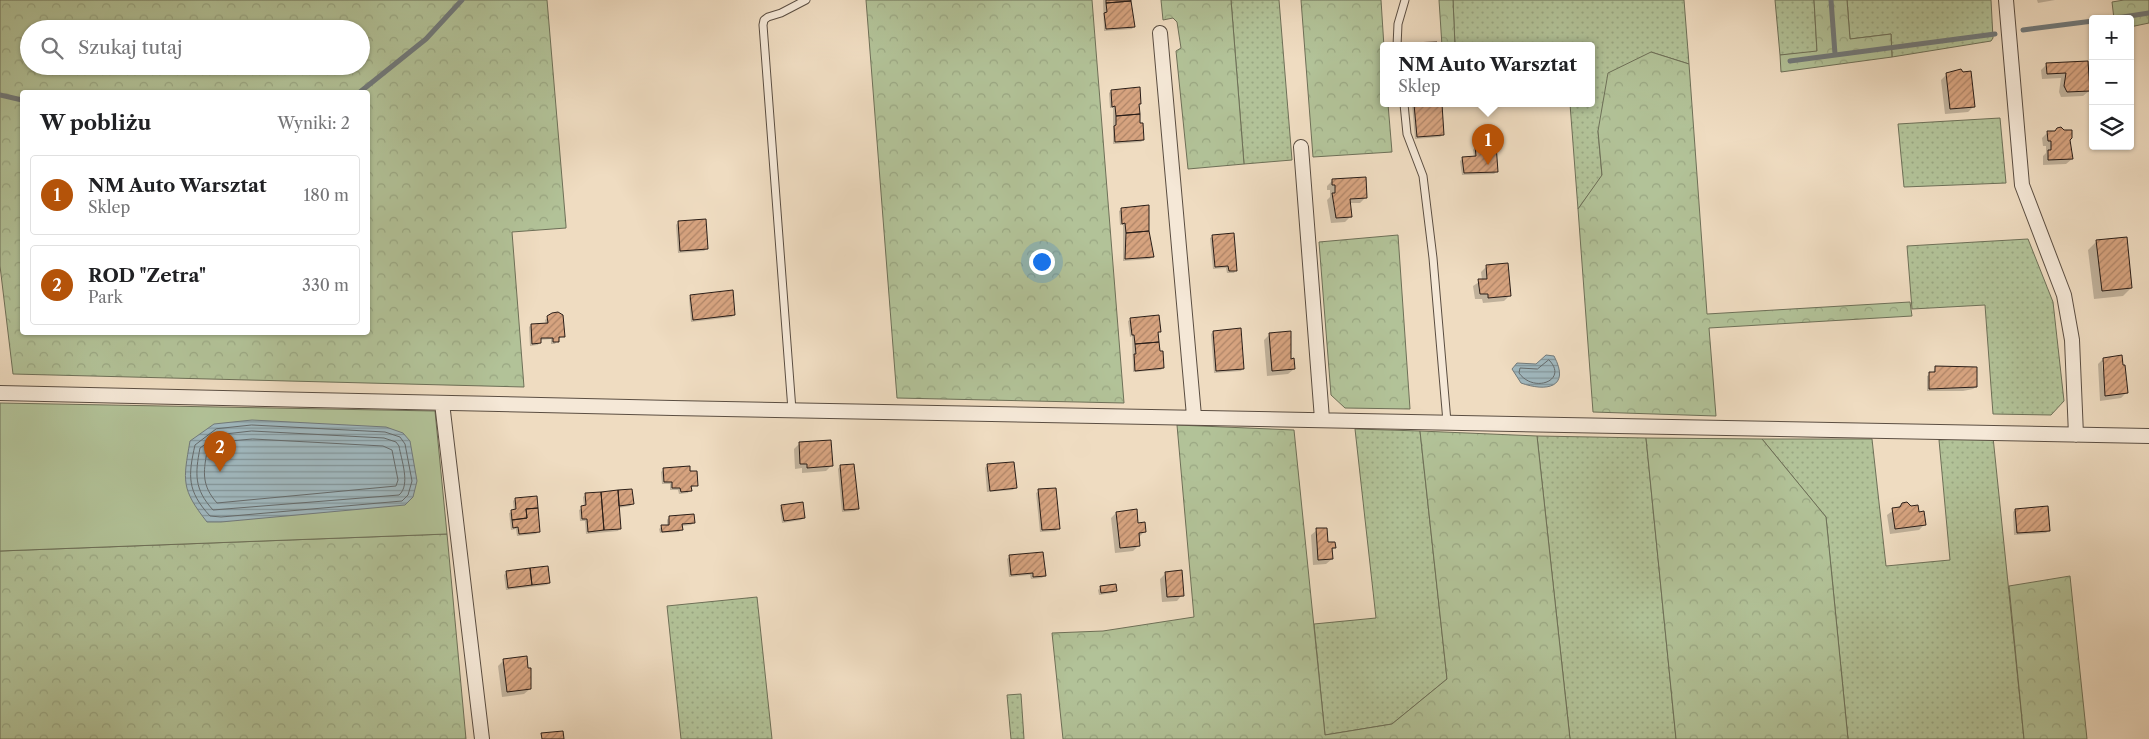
<!DOCTYPE html>
<html lang="pl">
<meta charset="utf-8">
<style>
body{margin:0;font-family:"Libre Caslon Text",serif;background:#f6f6f6;color:#202124}
.controls{position:absolute;right:15px;top:15px;display:grid;overflow:hidden;border-radius:5px;box-shadow:0 1px 4px #0004}
.controls button{width:45px;height:45px;display:grid;place-items:center;padding:0;border:0;border-bottom:1px solid #e0e0e0;background:#fff;color:#202124;font:25px sans-serif}
.you{position:absolute;left:1041px;top:261px;width:18px;height:18px;margin:-12px;border:4px solid #fff;border-radius:50%;background:#1a73e8;box-shadow:0 0 0 8px #1a73e833}
.badge{display:grid;place-items:center;width:32px;height:32px;border-radius:50%;background:#b45309;color:#fff;font-size:16px;font-weight:700}
.pin{position:absolute;translate:-50% -41px;filter:drop-shadow(0 1px 2px #0008)}
.pin::after{content:'';position:absolute;top:26px;width:18px;height:15px;background:inherit;clip-path:polygon(0 0,100% 0,50% 100%)}
.popup{position:absolute;left:1380px;top:42px;width:215px;height:65px;box-sizing:border-box;display:grid;place-content:center;border-radius:5px;background:#fff;filter:drop-shadow(0 1px 4px #0005);font-size:16px;white-space:nowrap;color:#757577}
.popup b{font-size:19px;color:#202124}
.popup::after{content:'';position:absolute;left:50%;top:100%;margin-left:-10px;border:10px solid transparent;border-top-color:#fff}
.list{margin:0;padding:0;list-style:none}
h2{display:flex;justify-content:space-between;align-items:center;height:65px;margin:0;padding:0 20px;font-size:21px}
h2 small{font-size:16px;font-weight:400;color:#757577}
.list li{display:grid;grid-template-columns:32px 1fr auto;gap:15px;align-items:center;box-sizing:border-box;height:80px;margin:0 10px 10px;padding:0 10px;border:1px solid #e0e0e0;border-radius:5px}
.list b{display:block;font-size:19px;white-space:nowrap}
.list p{margin:0;font-size:16px;white-space:nowrap;color:#757577}
.list em{font-size:16px;font-style:normal;color:#757577}
.icon{flex:none;width:28px;height:28px;fill:none;stroke:currentColor;stroke-width:2;stroke-linecap:round;stroke-linejoin:round}
.map{position:relative;flex:none;width:2149px;height:739px;overflow:hidden}
.search{position:absolute;background:#fff;box-shadow:0 1px 4px #0004;left:20px;top:20px;width:350px;height:55px;display:flex;align-items:center;gap:12px;box-sizing:border-box;padding:0 18px;border-radius:28px;color:#757577;font-size:19px}
.panel{position:absolute;background:#fff;box-shadow:0 1px 4px #0004;left:20px;top:90px;width:350px;height:245px;border-radius:5px}
.map>svg:first-child{display:block}
.grass{fill:url(#grass-dots);stroke:#6e7058}
.forest{fill:url(#forest-crowns);stroke:#6e7058;fill-rule:evenodd}
.garden{fill:#b2c298;stroke:#6e7058}
.water{fill:url(#water-rules);stroke:#717a7c}
.shadow{fill:#0003;fill-rule:evenodd}
.lines{fill:none;stroke-linecap:round;stroke-linejoin:round}
.shore{stroke:#656b6c;stroke-width:1}
.stream{stroke:#717a7c;stroke-width:5}
.building{fill:url(#building-hatch);stroke:#2a1e18}
.lane-casing{stroke:#5b4e42;stroke-width:9}
.street-casing{stroke:#5b4e42;stroke-width:16}
.lane{stroke:#f5e8d7;stroke-width:7}
.street{stroke:#f5e8d7;stroke-width:14}
</style>
<div class="map">
<svg width="2149" height="739" viewBox="0 0 2149 739">
<defs>
<pattern id="grass-dots" width="8" height="8" patternUnits="userSpaceOnUse" patternTransform="scale(1.25)"><rect width="8" height="8" fill="#b2c298"/><path d="M2 2h.1M6 6h.1" fill="none" stroke="#99a682" stroke-width="1.8" stroke-linecap="round"/></pattern>
<pattern id="forest-crowns" width="20" height="18" patternUnits="userSpaceOnUse" patternTransform="scale(1.25)"><rect width="20" height="18" fill="#b2c298"/><path d="M2 6a3 3 0 1 1 6 0M12 15a3 3 0 1 1 6 0" fill="none" stroke="#99a682"/></pattern>
<pattern id="water-rules" width="6" height="5" patternUnits="userSpaceOnUse" patternTransform="scale(1.25)"><rect width="6" height="5" fill="#a0b8bf"/><path d="M0 2.5h6" fill="none" stroke="#83959a"/></pattern>
<pattern id="building-hatch" width="6" height="6" patternUnits="userSpaceOnUse" patternTransform="scale(1.25)"><rect width="6" height="6" fill="#d6a37f"/><path d="M-1 1l2-2M0 6l6-6M5 7l2-2" fill="none" stroke="#ae8467"/></pattern>
</defs>
<rect width="100%" height="100%" fill="#efdcc1"/>
<filter id="stains"><feTurbulence type="fractalNoise" baseFrequency=".004" numOctaves="4"/><feColorMatrix values="0 0 0 0 .2 0 0 0 0 .09 0 0 0 0 .02 0 0 0 .5 -.17"/></filter>
<radialGradient id="worn" r=".72"><stop offset=".6" stop-color="#630" stop-opacity="0"/><stop offset="1" stop-color="#630" stop-opacity=".3"/></radialGradient>
<!-- grass -->
<path class="grass" d="M1231 0H1279L1292 160 1244 164Z
M1453 0H1684L1689 64 1651 52 1598 131 1602 176 1578 209 1570 104H1592V46H1455Z
M1775 0H1814L1817 52 1780 55Z
M1847 0H1991L1993 38 1991 41 1892 57 1891 34 1850 39Z
M2000 118 2006 183 1904 187 1898 124Z
M2028 239 2053 302 2064 401 2051 415 1993 414 1985 305 1912 309 1907 246Z
M1355 429 1420 431 1447 679 1392 724 1325 735 1314 624 1376 618Z
M1537 436 1646 438 1676 739H1570Z
M1993 437 2024 739H1848L1826 517 1762 439H1872L1886 566 1950 560 1939 440Z
M757 597 772 739H681L667 606Z
M1021 694 1024 739H1011L1007 695Z"/>
<!-- forest -->
<path class="forest" d="M0 0H547L566 226V228L512 232 524 387 13 374 0 266ZM29 29H361V66H29ZM22 92H368V332H22Z
M866 0H1092L1124 403 897 398Z
M1161 0H1231L1244 164 1188 169 1176 51 1181 48 1177 22 1173 18 1163 20Z
M1301 0H1381L1384 47V104H1388L1392 152 1313 157Z
M1439 0H1453L1455 46H1442Z
M1814 0H1847L1850 39 1891 34 1892 57 1781 72 1780 55 1817 51Z
M2124 0H2149V23L2130 27V19H2114L2112 2Z
M1651 52 1689 64 1707 314 1910 302 1912 316 1709 328 1716 416 1593 412 1578 209 1602 175 1598 131 1608 73Z
M1398 235 1410 409 1345 408 1331 395 1319 242Z
M1177 425 1294 430 1325 735 1392 724 1447 679 1420 431 1537 436 1570 739H1063L1052 633 1103 631 1194 617Z
M1646 438 1762 439 1826 517 1848 739H1676Z
M447 534 466 739H0V551Z
M2070 576 2087 739H2024L2009 586Z"/>
<!-- garden -->
<path class="garden" d="M0 403 435 411 447 534 0 551Z"/>
<!-- water -->
<path class="water" d="M1546 355 1554 356C1571 388 1546 392 1521 383L1512 369 1517 363 1536 364Z
M252 420 386 427 403 433 410 441 417 481 413 497 405 505 221 522H207C181 489 183 481 190 441L214 424Z"/>
<!-- shadow -->
<path class="shadow" d="M1103 0H1129L1134 26 1132 29 1104 31Z
M2037 0H2055L2038 3Z
M2087 62 2089 91 2083 96 2061 97 2059 92 2061 78 2042 79 2041 70 2047 64Z
M1957 71 1970 72 1974 106 1968 112 1945 114 1941 80 1947 74Z
M1111 91 1139 125 1143 140 1141 142 1113 144V108H1110L1109 93Z
M1412 104H1441L1443 134 1440 137 1415 139Z
M2048 132 2068 140 2072 159 2066 164 2043 165V156L2046 153V146H2043L2042 138Z
M1475 147 1497 171 1494 174 1462 175 1460 161 1463 158 1474 157 1473 150Z
M1333 180 1366 197 1360 203H1349L1350 217 1345 222 1331 223 1327 200 1330 197V190H1327V186Z
M1148 207 1149 221 1147 223 1152 257 1150 259 1123 261V225H1120L1119 211 1122 209Z
M678 222 707 248 704 251 678 253 676 225Z
M1213 236 1236 270 1234 273H1227L1226 268 1213 269 1210 238Z
M2097 241 2131 288 2123 296 2094 299 2088 250Z
M1487 266 1509 296 1504 301 1483 303 1482 299H1475L1473 286 1482 280 1481 272Z
M691 296 734 314 732 317 691 322 689 298Z
M548 317 564 336 558 339 555 344H551V339L540 340 538 345 530 346 529 327 531 325 546 324 545 320Z
M1131 319 1160 331 1157 334 1163 367 1161 370 1133 372 1132 336 1130 337 1128 321Z
M1213 332 1243 368 1241 371 1214 373 1211 334Z
M1270 334 1290 360 1294 369 1288 374 1267 376 1264 340Z
M2103 359 2122 367 2127 392 2121 398 2100 401 2098 364ZM2102 362H2104L2106 373H2103Z
M1935 367 1976 387 1973 389 1963 391H1927V376L1933 373Z
M799 444 832 465 826 471 802 473V468L795 469 794 449Z
M987 465 1015 487 1013 490 987 492 985 468Z
M840 466 857 509 855 511 842 512 838 469Z
M663 470 689 473 696 485 690 488 688 493 679 494 678 490H670V484H662L661 472Z
M1039 491 1059 528 1056 531 1040 532 1036 493Z
M585 495 632 504 630 506 618 508 620 528 618 531 586 534 585 521H580L579 510 584 507 583 497Z
M515 499 539 531 536 534 517 536 516 529 511 530 509 513 514 511 513 501Z
M1902 504 1918 513 1925 524 1919 530 1890 534 1887 515Z
M782 506 804 518 801 520 782 523 780 508Z
M2015 510 2049 530 2046 533 2014 535 2013 512Z
M1116 513 1137 525 1144 532 1139 537V545L1133 551 1115 553 1111 518Z
M669 517 694 522 691 525 681 526 679 532 660 533 659 529 662 526H667V520Z
M1317 530 1327 544 1334 548 1331 551 1332 559 1326 564 1313 565 1311 535Z
M1042 553 1044 576 1042 578 1031 579 1030 575 1009 577 1007 559 1009 557Z
M506 573 549 583 547 585 506 590 504 575Z
M1166 573 1182 595 1177 601 1162 602 1160 579Z
M1101 587 1115 591 1113 593 1099 595 1098 590Z
M504 660 530 669V689L524 694 502 697 498 666Z"/>
<g class="lines">
<!-- shore -->
<path class="shore" d="M1549 360C1569 380 1534 394 1519 373L1520 368 1537 369Z
M252 425 385 432 400 437 405 444 412 481 408 495 402 501 221 517 210 516C187 491 188 476 195 445L216 429Z
M252 431 384 438 396 442 399 446C401 459 411 485 399 495L213 510C194 489 195 474 200 448L218 435Z
M253 439 383 446 392 450 398 480 396 486 217 503C202 486 203 473 207 452L221 442Z"/>
<!-- stream -->
<path class="stream" d="M1831 0 1835 54
M2110 19 2149 13
M2023 30 2093 21
M1790 61 1995 34
M360 92 426 39 462 0
M0 95 22 100"/>
</g>
<!-- building -->
<path class="building" d="M1106 0H1131V1L1106 3Z
M1131 1 1135 27 1106 29 1104 13 1107 12 1106 3Z
M1437 42 1438 46H1410V43Z
M2088 61 2090 91 2067 92 2064 86 2066 73 2047 74 2046 63Z
M1961 69 1963 72 1971 71 1975 107 1950 109 1946 73Z
M1140 87 1141 104H1139L1140 114 1116 116 1115 106 1112 107 1111 90Z
M1414 104H1442L1444 135 1417 137Z
M1140 114V123H1143L1144 140 1115 142 1114 126 1116 125V116Z
M2061 127 2064 130H2072V138L2070 140 2073 159 2048 160V150H2051V141H2048L2047 131H2055L2057 128Z
M1496 144 1498 172 1464 173 1462 157 1476 156 1475 146Z
M1366 177 1367 198 1350 199 1352 217 1336 218 1332 193H1335V185H1332V179Z
M1149 205V231L1126 233 1125 223 1122 224 1121 208Z
M706 219 708 249 680 251 678 221Z
M1149 231 1154 257 1125 259 1126 233Z
M1234 233 1237 271H1229L1228 266 1215 267 1212 235Z
M2127 237 2132 288 2102 291 2096 240Z
M1508 263 1511 296 1488 298V294H1480L1478 279H1487L1486 265Z
M733 290 735 315 693 320 690 295Z
M558 312 563 315 565 337H559V342H553V338H541V343L532 344 531 324 548 323 547 316 552 313Z
M1159 315 1161 332H1158L1159 342 1135 344 1134 335H1132L1130 318Z
M1241 328 1244 369 1216 371 1213 331Z
M1291 331V359L1294 358 1295 369 1272 371 1269 333Z
M1159 342 1160 351H1163L1164 368 1135 371 1134 354H1136L1135 344Z
M2122 355 2123 365H2125L2128 393 2105 396 2103 358Z
M1935 366 1977 367V387L1929 389V372H1935Z
M831 440 833 466 807 468V464H800L799 442Z
M1012 462H1014L1017 488 990 491 987 464Z
M854 464 859 509 844 510 840 465Z
M690 466V471H697L698 486H691L692 491 681 492 680 488H672V482H664L663 468Z
M1056 488 1060 529 1042 530 1038 489Z
M632 489 634 504 619 506 618 490Z
M618 490 621 529 604 530 601 492Z
M601 492 604 530 588 532 587 519H582L581 506 586 505 585 493Z
M537 496 538 508 526 509 527 518 512 520 511 510 516 509 515 498Z
M803 502 805 518 784 521 781 505Z
M1907 502 1911 506 1918 505 1919 512 1924 511 1926 525 1895 529 1892 508 1900 507 1902 503Z
M2048 506 2050 531 2017 533 2015 509Z
M538 508 540 532 519 534 518 527 513 528 512 520 527 518 526 509Z
M1137 509 1138 523 1145 522 1146 532 1139 533 1140 546 1120 548 1116 512Z
M694 514 695 523 682 524 683 530 662 532 661 525H669V516Z
M1316 528H1327L1328 542H1335L1336 548H1332L1333 559 1318 560Z
M1043 552 1046 576 1033 577V573L1011 575 1009 555Z
M548 566 550 583 532 585 530 568Z
M530 568 532 585 508 588 506 571Z
M1182 570 1184 596 1167 597 1165 572Z
M1116 584 1117 591 1101 593 1100 586Z
M527 656 528 668H531V689L507 692 503 659Z
M563 731 564 739H542L541 733Z"/>
<g class="lines">
<!-- lane casing -->
<g class="lane-casing">
<path id="lane" d="M1397 46 1398 24 1405 0
M1404 104 1407 134 1423 176 1433 258 1447 422
M792 410 763 25 764 20 768 17 781 13 806 0"/>
</g>
<!-- street casing -->
<g class="street-casing">
<path id="street" d="M2006 0 2022 185 2064 295 2072 340 2076 435
M1160 33 1194 416
M1301 147 1322 419
M0 393 673 408 2149 436
M442 403 482 739"/>
</g>
<!-- lane -->
<use href="#lane" class="lane"/>
<!-- street -->
<use href="#street" class="street"/>
</g>
<rect width="100%" height="100%" filter="url(#stains)"/>
<rect width="100%" height="100%" fill="url(#worn)"/>
</svg>
<div class="controls">
<button>+</button>
<button>−</button>
<button><svg class="icon" aria-label="layers" viewBox="0 0 24 24"><path d="M12 4l9 5-9 5-9-5zM3 14l9 5 9-5"/></svg></button>
</div>
<div class="you"></div>
<div class="pin badge" style="left:1488px;top:165px">1</div>
<div class="popup"><b>NM Auto Warsztat</b>Sklep</div>
<div class="pin badge" style="left:220px;top:472px">2</div>
<div class="search"><svg class="icon" aria-label="search" viewBox="0 0 24 24"><circle cx="10" cy="10" r="6"/><path d="M15 15l6 6"/></svg>Szukaj tutaj</div>
<section class="panel">
<h2>W pobliżu<small>Wyniki: 2</small></h2>
<ul class="list">
<li><span class="badge">1</span><div><b>NM Auto Warsztat</b><p>Sklep</p></div><em>180 m</em></li>
<li><span class="badge">2</span><div><b>ROD &quot;Zetra&quot;</b><p>Park</p></div><em>330 m</em></li>
</ul>
</section>
</div>
